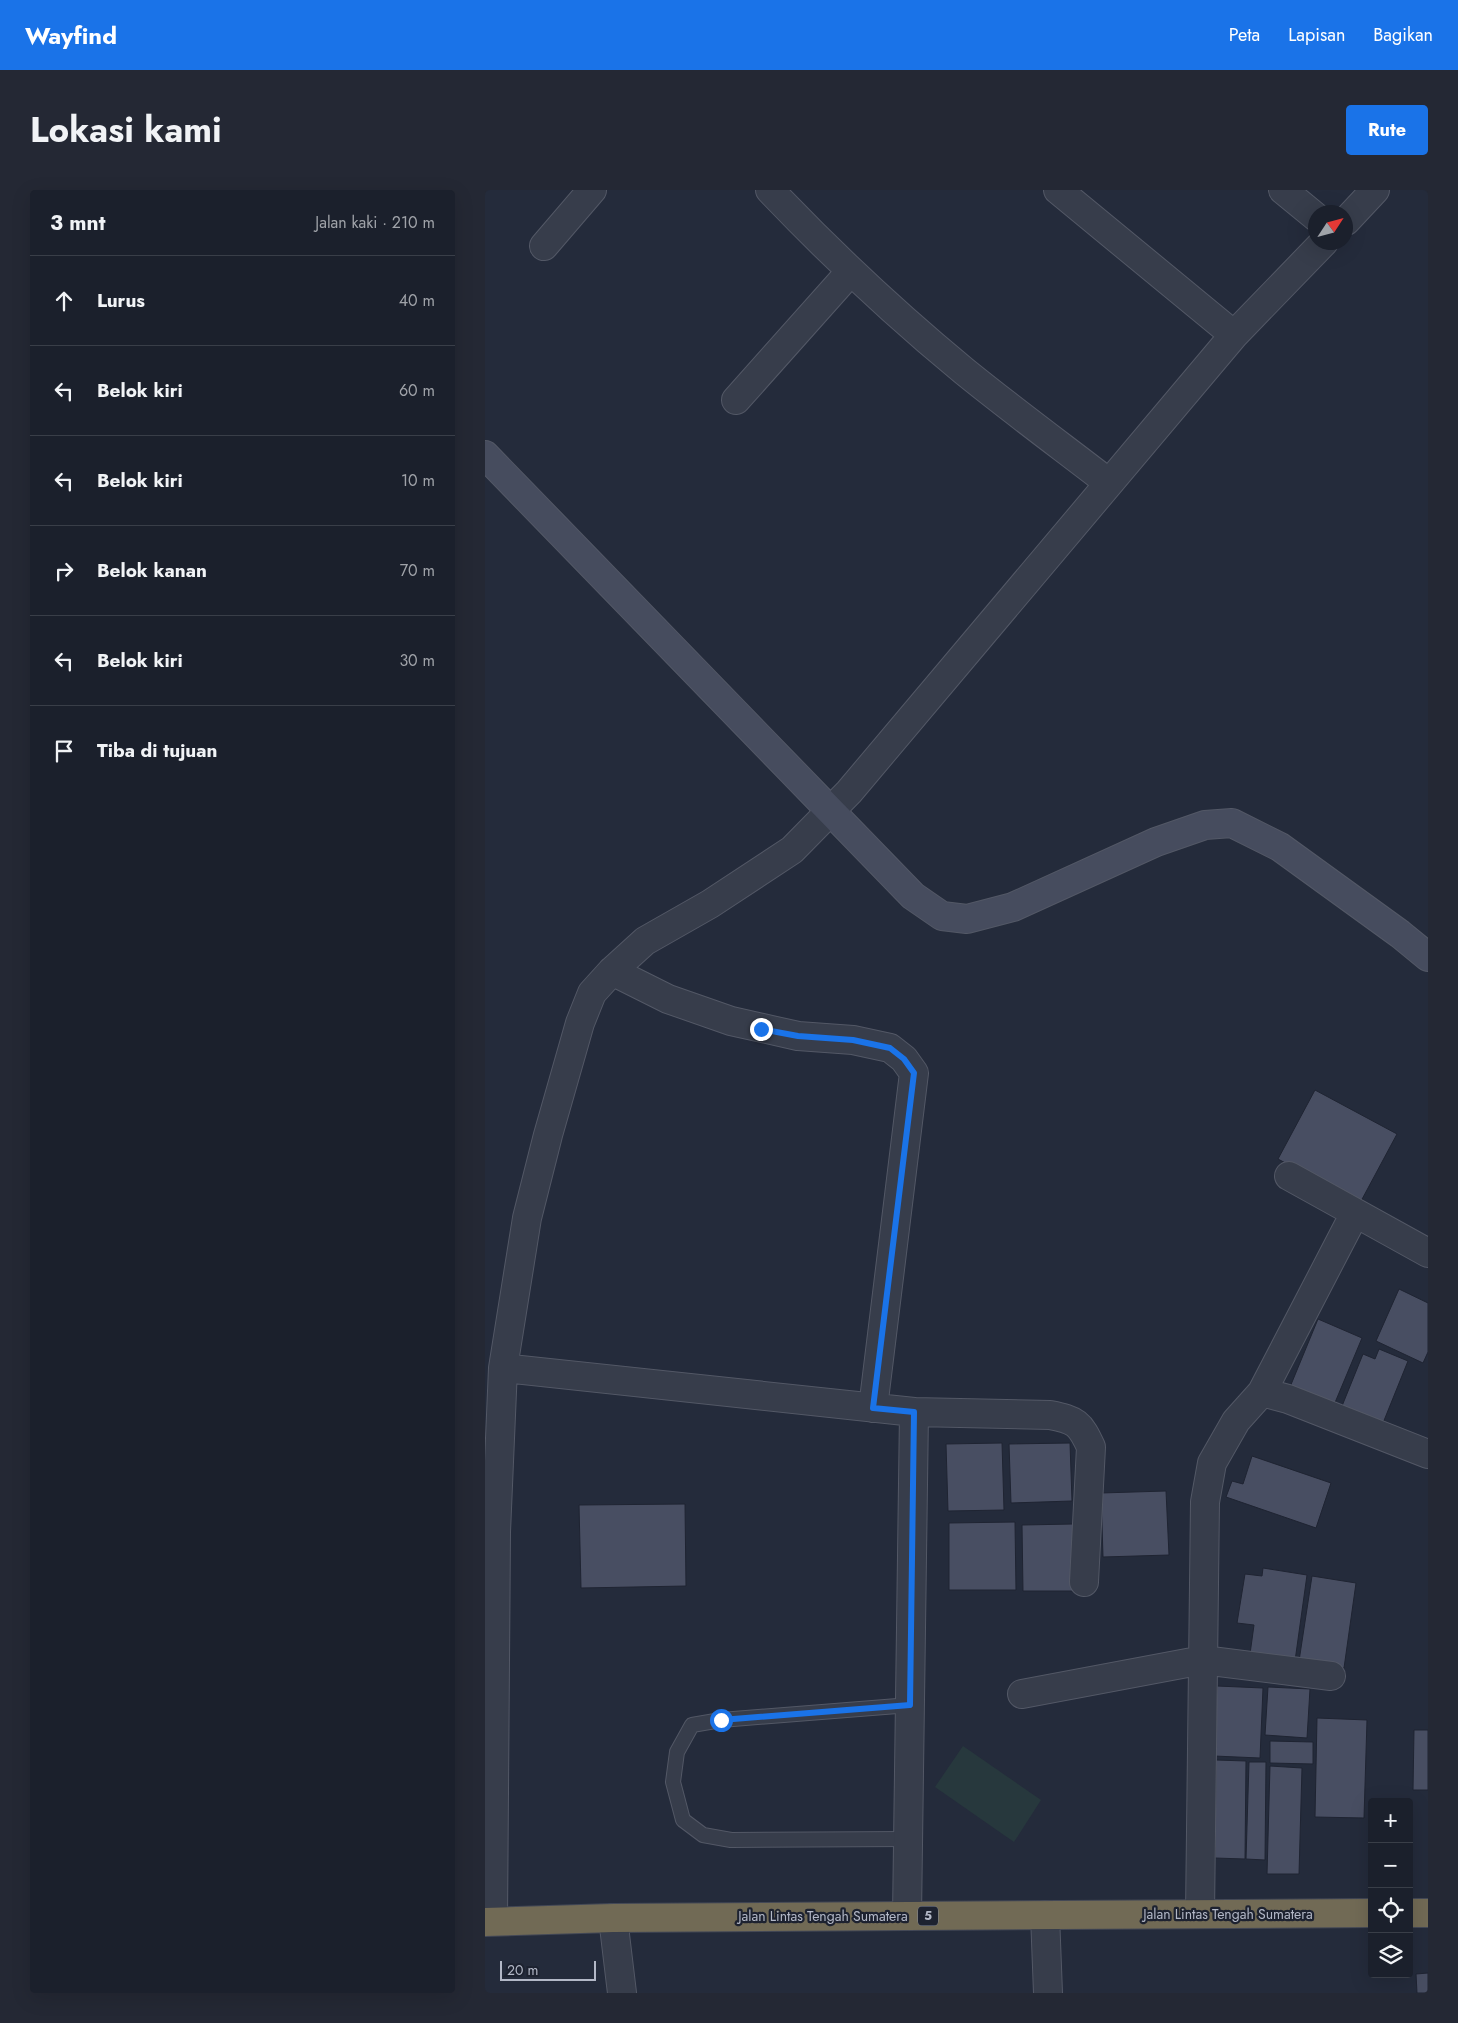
<!DOCTYPE html>
<html lang="id">
<meta charset="utf-8">
<style>
body{margin:0;font-family:Jost,sans-serif;background:#242834;color:#f1f3f6}
.controls{position:absolute;right:15px;bottom:15px;display:grid;overflow:hidden;border-radius:5px;box-shadow:0 5px 20px #0002}
.controls button{width:45px;height:45px;display:grid;place-items:center;padding:0;border:0;border-bottom:1px solid #393e48;background:#1b202c;color:#f1f3f6;font:25px sans-serif}
.compass{position:absolute;left:823px;top:15px;width:45px;height:45px;border-radius:50%;background:#1b202c;box-shadow:0 5px 20px #0002;rotate:54deg}
.scale{position:absolute;left:15px;bottom:12px;width:96px;box-sizing:border-box;padding-left:5px;border:2px solid #b3b8c7;border-top:0;font-size:14px;line-height:18px;white-space:nowrap;color:#b3b8c7;-webkit-text-stroke:4px #1d2230;paint-order:stroke}
.stop{position:absolute;width:15px;height:15px;margin:-11px;border:4px solid #1a73e8;border-radius:50%;background:#fff}
.stop.end{background:#1a73e8;border-color:#fff;box-shadow:0 1px 5px #0008}
.list{margin:0;padding:0;list-style:none}
h2{display:flex;justify-content:space-between;align-items:center;height:65px;margin:0;padding:0 20px;font-size:21px}
h2 small{font-size:16px;font-weight:400;color:#a0a3a9}
.list li{display:grid;grid-template-columns:32px 1fr auto;gap:15px;align-items:center;box-sizing:border-box;height:90px;padding:0 20px;border-top:1px solid #393e48}
.list b{display:block;font-size:19px;white-space:nowrap}
.list em{font-size:16px;font-style:normal;color:#a0a3a9}
.icon{flex:none;width:28px;height:28px;fill:none;stroke:currentColor;stroke-width:2;stroke-linecap:round;stroke-linejoin:round}
.map{position:relative;flex:none;width:943px;height:1803px;overflow:hidden;border-radius:5px}
header{display:flex;align-items:center;gap:30px;box-sizing:border-box;height:70px;padding:0 25px;background:#1a73e8;color:#fff}
header strong{font-size:24px}
nav{display:flex;gap:28px;margin-inline-start:auto;font-size:18px}
.intro{display:flex;align-items:center;justify-content:space-between;box-sizing:border-box;height:120px;padding:0 30px}
h1{margin:0;font-size:35px}
.button{padding:12px 22px;border-radius:5px;background:#1a73e8;color:#fff;font-size:18px;font-weight:700}
main{display:flex;gap:30px;padding:0 30px}
aside{flex:1;background:#1b202c;border-radius:5px;box-shadow:0 5px 20px #0002}
.map>svg:first-child{display:block}
.green{fill:#27383d}
.building{fill:#484e62;stroke:#1f2432}
.lines{fill:none;stroke-linecap:round;stroke-linejoin:round}
.lane-casing{stroke:#535866;stroke-width:16}
.street-casing{stroke:#535866;stroke-width:30}
.secondary-casing{stroke:#535866;stroke-width:30}
.highway-casing{stroke:#434856;stroke-width:30}
.lane{stroke:#373d4b;stroke-width:14}
.street{stroke:#373d4b;stroke-width:28}
.secondary{stroke:#464c5e;stroke-width:28}
.highway{stroke:#716a55;stroke-width:28}
.route{stroke:#1a73e8;stroke-width:6}
.labels{text-anchor:middle;dominant-baseline:central;stroke-width:4.5;stroke-linejoin:round;paint-order:stroke}
.shield{fill:#1d2230;stroke:#868b9a;stroke-width:1}
.shield-label{font-size:12px;font-weight:bold;fill:#b3b8c7}
.street-label{font-size:14px;fill:#b3b8c7;stroke:#1d2230}
</style>
<header>
<strong>Wayfind</strong>
<nav><a>Peta</a><a>Lapisan</a><a>Bagikan</a></nav>
</header>
<div class="intro"><h1>Lokasi kami</h1><a class="button">Rute</a></div>
<main>
<aside>
<h2>3 mnt<small>Jalan kaki · 210 m</small></h2>
<ul class="list">
<li><svg class="icon" aria-label="ahead" viewBox="0 0 24 24"><path d="M12 20V5M6 11l6-6 6 6"/></svg><div><b>Lurus</b></div><em>40 m</em></li>
<li><svg class="icon" aria-label="left" viewBox="0 0 24 24"><path d="M17 20v-9H6M10 6l-5 5 5 5"/></svg><div><b>Belok kiri</b></div><em>60 m</em></li>
<li><svg class="icon" aria-label="left" viewBox="0 0 24 24"><path d="M17 20v-9H6M10 6l-5 5 5 5"/></svg><div><b>Belok kiri</b></div><em>10 m</em></li>
<li><svg class="icon" aria-label="right" viewBox="0 0 24 24"><path d="M7 20v-9h11M14 6l5 5-5 5"/></svg><div><b>Belok kanan</b></div><em>70 m</em></li>
<li><svg class="icon" aria-label="left" viewBox="0 0 24 24"><path d="M17 20v-9H6M10 6l-5 5 5 5"/></svg><div><b>Belok kiri</b></div><em>30 m</em></li>
<li><svg class="icon" aria-label="arrive" viewBox="0 0 24 24"><path d="M6 21V4h12l-3 4 3 4H6"/></svg><div><b>Tiba di tujuan</b></div></li>
</ul>
</aside>
<div class="map">
<svg width="943" height="1803" viewBox="0 0 943 1803">
<rect width="100%" height="100%" fill="#242b3b"/>
<!-- green -->
<path class="green" d="M478 1556 556 1610 529 1652 450 1597Z"/>
<!-- building -->
<path class="building" d="M830 900 912 944 875 1013 793 969Z
M914 1099 943 1113V1162L938 1173 891 1151Z
M833 1129 877 1148 849 1215 805 1197Z
M894 1159 923 1171 898 1233 857 1216 878 1164 890 1169Z
M517 1253 519 1320 463 1321 461 1254Z
M585 1253 587 1311 526 1313 524 1254Z
M767 1266 846 1293 831 1338 741 1307 747 1291 758 1294Z
M681 1301 684 1365 618 1367 616 1303Z
M200 1314 201 1396 96 1398 94 1315Z
M530 1332 531 1400H464V1333Z
M588 1334 589 1401H538L537 1335Z
M778 1378 822 1385 810 1471 765 1464 769 1435 752 1433 760 1384 777 1386Z
M827 1386 871 1393 859 1478 814 1471Z
M732 1496 778 1498 775 1568 729 1566Z
M783 1497 825 1499 822 1548 780 1545Z
M832 1528 882 1530 879 1628 830 1627Z
M929 1540H943V1600H928Z
M785 1551 828 1552V1574L785 1573Z
M731 1570 761 1571 760 1669 730 1668Z
M764 1572H781L780 1670 761 1669Z
M785 1576 817 1578 814 1684H782Z
M943 1783V1803H932L931 1784Z"/>
<g class="lines">
<!-- lane casing -->
<g class="lane-casing">
<path id="lane" d="M423 1649 246 1650 218 1645 198 1630 188 1592 192 1562 207 1535 236 1530 425 1515"/>
</g>
<!-- street casing -->
<g class="street-casing">
<path id="street" d="M285 0C346 64 411 125 479 181 527 220 576 256 624 293
M573 0 749 145
M798 0 831 27
M861 31 890 0
M59 56 107 0
M251 210 366 81
M127 781 183 809 246 831 313 846 368 850 405 858 419 869 429 883 388 1218
M804 986 943 1063
M18 1178 429 1222
M777 1202 870 1023
M537 1504 718 1470 846 1486
M715 1724 720 1312 727 1273 751 1231 777 1202 803 1209 943 1264
M560 1725 563 1803
M422 1726 429 1222 565 1225C591 1230 595 1233 606 1257L599 1392
M128 1728 137 1803
M8 1731 11 1342 18 1178 42 1028 63 945 95 833 107 803 127 781 160 751 225 714 307 660 364 602 749 145 839 52"/>
</g>
<!-- secondary casing -->
<g class="secondary-casing">
<path id="secondary" d="M0 265 428 706 457 726 482 729 528 717 671 652 720 635 747 633 795 657 915 744 943 767"/>
</g>
<!-- highway casing -->
<g class="highway-casing">
<path id="highway" d="M924 1723H943
M0 1732 128 1728 887 1723"/>
</g>
<!-- lane -->
<use href="#lane" class="lane"/>
<!-- street -->
<use href="#street" class="street"/>
<!-- secondary -->
<use href="#secondary" class="secondary"/>
<!-- highway -->
<use href="#highway" class="highway"/>
</g>
<g class="lines">
<!-- route -->
<path class="route" d="M236 1530 425 1515 429 1222 388 1218 429 883 419 869 405 858 368 850 313 846 276 839"/>
</g>
<g class="labels">
<!-- shield labels -->
<rect class="shield" x="433" y="1716.5" width="20" height="19" rx="4"/>
<g class="shield-label">
<text x="443" y="1726">5</text>
</g>
<!-- street labels -->
<g class="street-label">
<text x="743" y="1724">Jalan Lintas Tengah Sumatera</text>
<text x="338" y="1726">Jalan Lintas Tengah Sumatera</text>
</g>
</g>
</svg>
<div class="controls">
<button>+</button>
<button>−</button>
<button><svg class="icon" aria-label="locate" viewBox="0 0 24 24"><circle cx="12" cy="12" r="6"/><path d="M12 2v4M12 18v4M2 12h4M18 12h4"/></svg></button>
<button><svg class="icon" aria-label="layers" viewBox="0 0 24 24"><path d="M12 4l9 5-9 5-9-5zM3 14l9 5 9-5"/></svg></button>
</div>
<svg class="compass" viewBox="-18 -18 36 36"><path d="M0-13l5 13h-10z" fill="#e53935"/><path d="M0 13l5-13h-10z" fill="#a0a3a9"/></svg>
<div class="scale">20 m</div>
<div class="stop" style="left:236px;top:1530px"></div>
<div class="stop end" style="left:276px;top:839px"></div>
</div>
</main>
